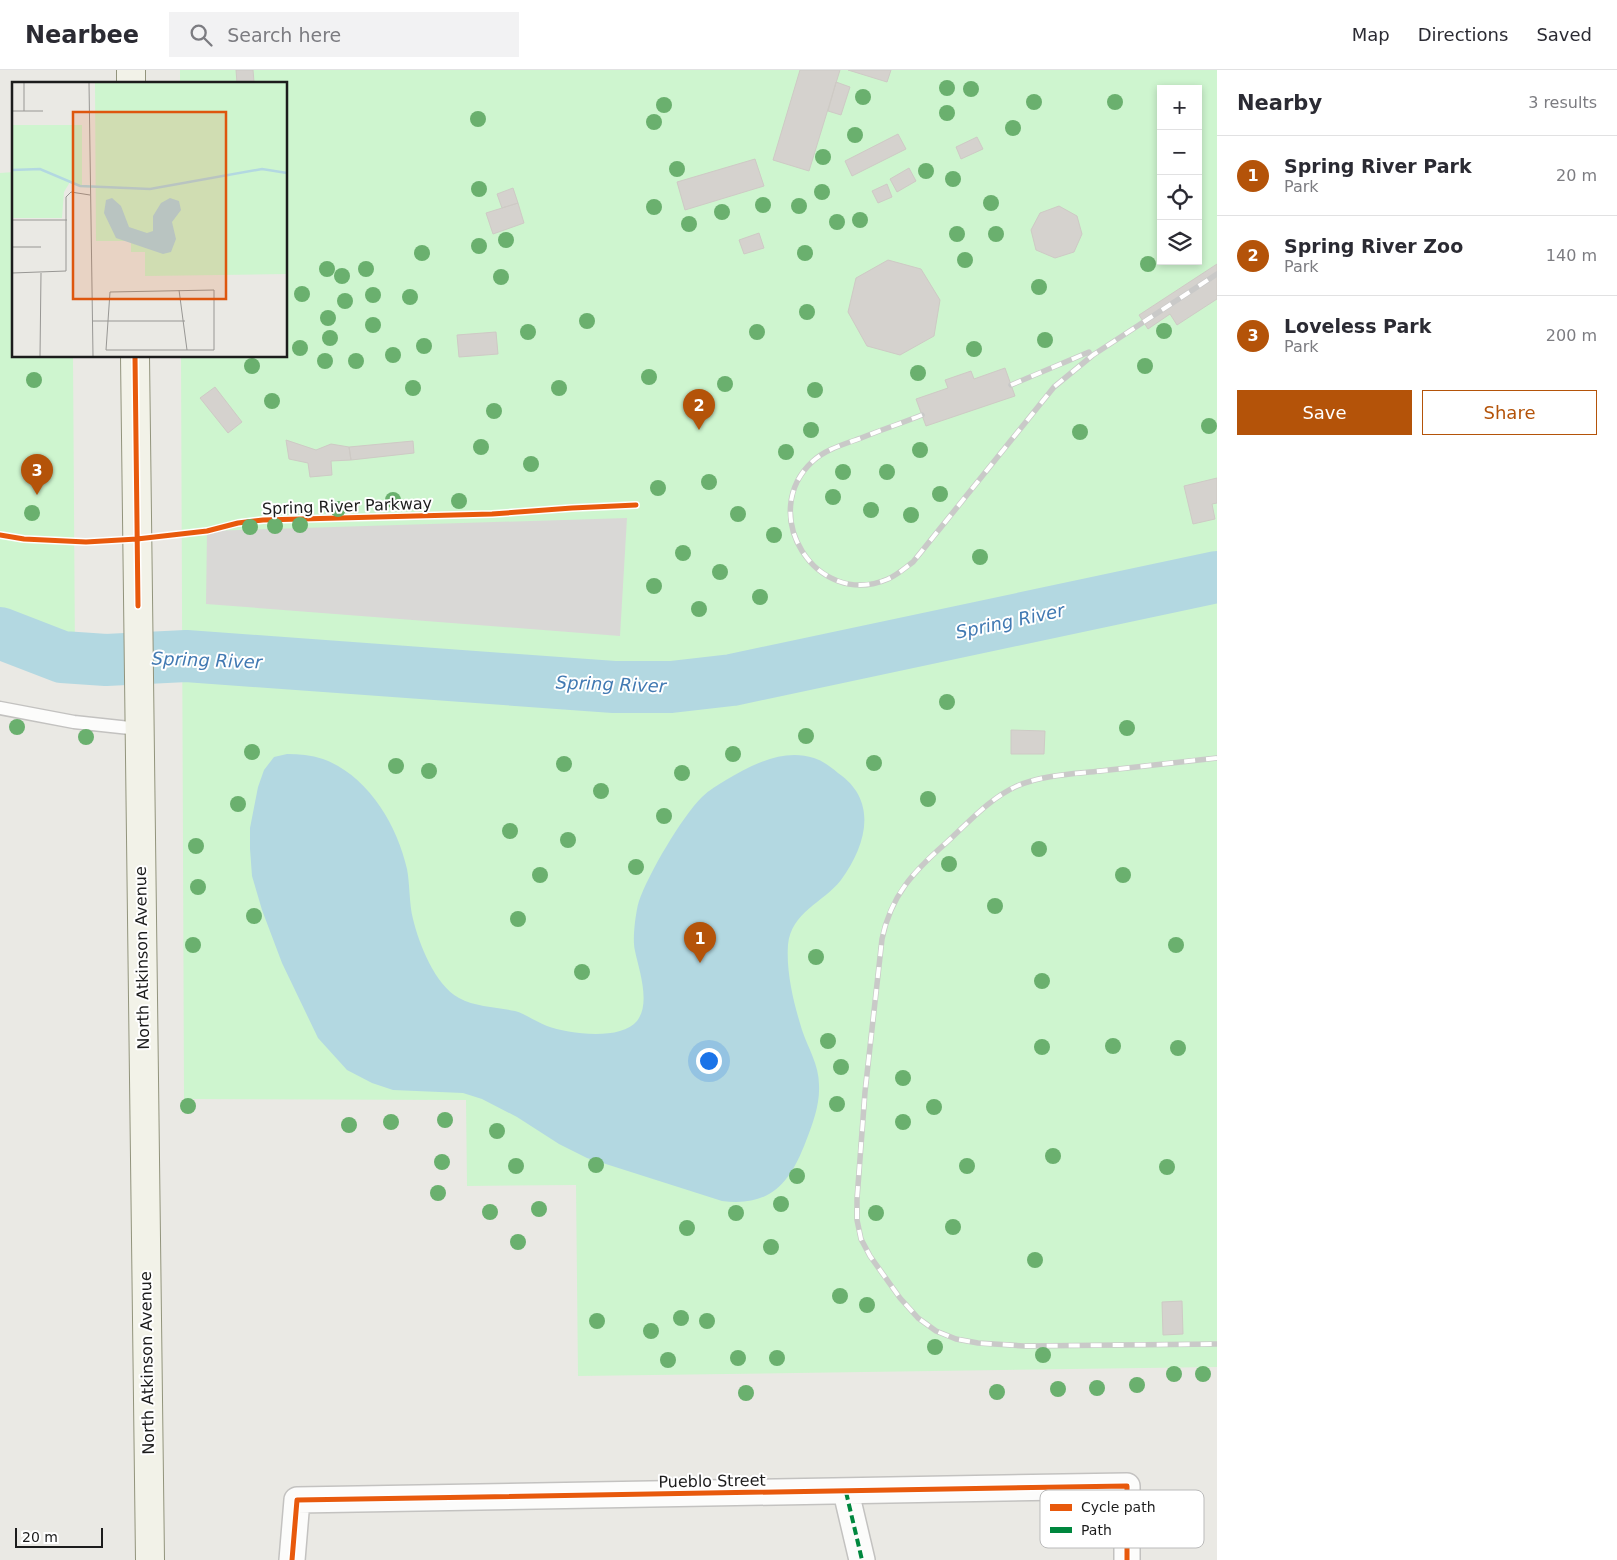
<!DOCTYPE html>
<meta charset="utf-8">
<style>
body{margin:0;font-family:"DejaVu Sans",sans-serif;background:#f2f2f3;color:#2b2b33}
.controls{position:absolute;right:15px;top:15px;display:grid;overflow:hidden;border-radius:0px;box-shadow:0 2px 8px #0003}
.controls button{width:45px;height:45px;display:grid;place-items:center;padding:0;border:0;border-bottom:1px solid #e1e1e2;background:#fff;color:#2b2b33;font:25px sans-serif}
.scale{position:absolute;left:15px;bottom:12px;width:88px;box-sizing:border-box;padding-left:5px;border:2px solid #1c1c1c;border-top:0;font-size:14px;line-height:18px;white-space:nowrap;color:#1c1c1c;-webkit-text-stroke:4px #fff;paint-order:stroke}
.you{position:absolute;left:708px;top:990px;width:18px;height:18px;margin:-12px;border:4px solid #fff;border-radius:50%;background:#1a73e8;box-shadow:0 0 0 8px #1a73e833}
.badge{display:grid;place-items:center;width:32px;height:32px;border-radius:50%;background:#b45309;color:#fff;font-size:16px;font-weight:700}
.pin{position:absolute;translate:-50% -41px;filter:drop-shadow(0 1px 2px #0008)}
.pin::after{content:'';position:absolute;top:26px;width:18px;height:15px;background:inherit;clip-path:polygon(0 0,100% 0,50% 100%)}
.list{margin:0;padding:0;list-style:none}
h2{display:flex;justify-content:space-between;align-items:center;height:65px;margin:0;padding:0 20px;font-size:21px}
h2 small{font-size:16px;font-weight:400;color:#7c7c81}
.list li{display:grid;grid-template-columns:32px 1fr auto;gap:15px;align-items:center;box-sizing:border-box;height:80px;padding:0 20px;border-top:1px solid #e1e1e2}
.list b{display:block;font-size:19px;white-space:nowrap}
.list p{margin:0;font-size:16px;white-space:nowrap;color:#7c7c81}
.list em{font-size:16px;font-style:normal;color:#7c7c81}
.actions{display:flex;gap:10px;padding:15px 20px}
.actions a{flex:1;padding:11px 0;border:1px solid #b45309;border-radius:0px;text-align:center;font-size:18px;color:#b45309}
.actions .main{background:#b45309;color:#fff}
.icon{flex:none;width:28px;height:28px;fill:none;stroke:currentColor;stroke-width:2;stroke-linecap:round;stroke-linejoin:round}
.map{position:relative;flex:none;width:1217px;height:1490px;overflow:hidden}
header{display:flex;align-items:center;gap:30px;box-sizing:border-box;height:70px;padding:0 25px;background:#fff;border-bottom:1px solid #e1e1e2}
header strong{font-size:24px}
nav{display:flex;gap:28px;margin-inline-start:auto;font-size:18px}
.search{width:350px;height:45px;background:#f2f2f3;display:flex;align-items:center;gap:12px;box-sizing:border-box;padding:0 18px;border-radius:0px;color:#7c7c81;font-size:19px}
main{display:flex}
aside{flex:1;background:#fff}
.map>svg:first-child{display:block}
.park{fill:#cef5cf;fill-rule:evenodd}
.parking{fill:#d9d8d6}
.water{fill:#b3d8e1}
.lines{fill:none;stroke-linecap:round;stroke-linejoin:round}
.river{stroke:#b3d8e1;stroke-width:52}
.building{fill:#d5d2ce;stroke:#cecac5}
.lane-casing{stroke:#c3c2c0;stroke-width:15}
.street-casing{stroke:#c3c2c0;stroke-width:28}
.secondary-casing{stroke:#92947c;stroke-width:30}
.lane{stroke:#fcfcfb;stroke-width:12}
.street{stroke:#fcfcfb;stroke-width:25}
.secondary{stroke:#f2f2e8;stroke-width:28}
.rail-casing{stroke:#c9c9c8;stroke-width:5.5}
.rail{stroke:#fff;stroke-width:4;stroke-dasharray:11;stroke-linecap:butt}
.quiet{stroke:#00873e;stroke-width:4;stroke-dasharray:8 4;stroke-linecap:butt}
.cycleway-casing{stroke:#fff;stroke-width:8}
.cycleway{stroke:#e8590c;stroke-width:5}
.tree{fill:#6ab06e}
.labels{text-anchor:middle;dominant-baseline:central;stroke-width:4;stroke-linejoin:round;paint-order:stroke}
.street-label{font-size:16px;fill:#1c1c1c;stroke:#fff}
.water-label{font-size:18px;font-style:italic;fill:#4179b2;stroke:#fff}
.inset-river{fill:none;stroke:#b3d8e1;stroke-width:2.5}
.inset-road{fill:none;stroke:#989794;stroke-width:1}
.view{fill:#de560d;fill-opacity:0.15;stroke:#de560d;stroke-width:2.5}
.inset-edge{fill:none;stroke:#1c1c1c;stroke-width:2.5}
.key{fill:#fff;stroke:#bbb;stroke-width:1}
.key-label{font-size:14px;fill:#1c1c1c}
</style>
<header>
<strong>Nearbee</strong>
<div class="search"><svg class="icon" aria-label="search" viewBox="0 0 24 24"><circle cx="10" cy="10" r="6"/><path d="M15 15l6 6"/></svg>Search here</div>
<nav><a>Map</a><a>Directions</a><a>Saved</a></nav>
</header>
<main>
<div class="map">
<svg width="1217" height="1490" viewBox="0 0 1217 1490">
<rect width="100%" height="100%" fill="#eae9e4"/>
<!-- park -->
<path class="park" d="M180 0H1217V1297L578 1306 576 1115 467 1116 466 1030 184 1029 181 286H286V14H180ZM1161 19H1198V191H1161Z
M14 102V286H73L75 588 62 587 0 563V103Z"/>
<!-- parking -->
<path class="parking" d="M627 448 620 566 206 534 207 461Z"/>
<!-- water -->
<path class="water" d="M287 684C299 684 311 685 323 689 367 705 397 754 407 799 410 815 409 833 413 849 419 874 435 915 459 928 475 937 497 937 515 941 526 944 536 952 547 956 568 964 621 971 637 951 651 933 639 900 635 881 633 872 634 861 635 852 636 845 637 837 639 831 649 803 681 748 702 727 709 720 718 715 726 710 751 695 783 678 814 688 823 691 831 697 838 703 879 731 866 776 841 810 823 833 791 842 788 875 786 903 794 934 802 960 808 978 819 995 819 1015 820 1034 813 1053 806 1071 790 1113 771 1137 722 1131L587 1088 559 1074 517 1047 482 1029 463 1023 393 1020 372 1013 347 1000 318 968 282 893 262 840 252 806 250 779V758L258 717 264 700 274 687Z"/>
<g class="lines">
<!-- river -->
<path class="river" d="M0 563 62 587 106 590 186 586 614 617H671L732 610 1217 507"/>
</g>
<!-- building -->
<path class="building" d="M236 0H253L254 12 237 13Z
M800 0H840L809 101 773 90Z
M848 0H891L887 12Z
M836 12 850 17 841 45 828 41Z
M898 64 906 79 852 106 845 91Z
M977 67 983 79 961 89 956 77Z
M755 89 764 116 685 140 677 112Z
M909 98 916 111 897 122 890 109Z
M887 114 892 127 878 133 872 121Z
M513 118 518 133 502 138 497 124Z
M518 133 524 153 493 164 486 143Z
M1059 136 1077 146 1082 164 1074 182 1055 188 1036 180 1031 160 1040 143Z
M759 163 764 178 744 184 739 170Z
M888 190 921 199 940 230 934 266 900 285 867 276 848 242 856 208Z
M1217 194V229L1177 255 1170 244 1148 259 1139 245Z
M496 262 498 284 459 287 457 265Z
M1005 298 1015 326 926 356 916 329 948 318 945 310 971 301 974 309Z
M215 317 242 352 228 363 200 328Z
M286 370 316 380 331 374 349 377 351 390 331 391 332 405 310 407 308 393 289 389Z
M413 371 414 383 351 390 349 377Z
M1217 408V433L1212 434 1215 449 1193 454 1184 416Z
M1011 660 1045 661 1044 684H1011Z
M1182 1231 1183 1264 1163 1265 1162 1232Z"/>
<g class="lines">
<!-- lane casing -->
<g class="lane-casing">
<path id="lane" d="M0 638 74 652 139 659"/>
</g>
<!-- street casing -->
<g class="street-casing">
<path id="street" d="M846 1422 862 1490
M292 1490 297 1430 1127 1416V1490"/>
</g>
<!-- secondary casing -->
<g class="secondary-casing">
<path id="secondary" d="M131 0V14
M135 286 150 1490"/>
</g>
<!-- lane -->
<use href="#lane" class="lane"/>
<!-- street -->
<use href="#street" class="street"/>
<!-- secondary -->
<use href="#secondary" class="secondary"/>
<!-- rail casing -->
<g class="rail-casing">
<path id="rail" d="M1011 315 1089 282
M922 345C902 353 881 360 861 368 845 374 826 379 813 391 756 443 816 540 888 509 897 505 905 498 913 492L1054 317 1093 285 1217 204
M1217 688C1178 692 1139 697 1100 701 1073 704 1042 705 1017 716 990 728 968 753 946 773 914 801 891 825 882 869L865 1022 857 1129V1150L861 1169 870 1186 900 1228 918 1248 936 1261 956 1269 978 1273 1024 1276 1217 1274"/>
</g>
<!-- rail -->
<use href="#rail" class="rail"/>
<!-- quiet -->
<path class="quiet" d="M846 1422 862 1490"/>
<!-- cycleway casing -->
<g class="cycleway-casing">
<path id="cycleway" d="M135 286 138 536
M0 465 24 469 86 472 137 469 207 461 238 453 263 450 492 444 572 438 636 435
M292 1490 297 1430 1127 1416V1490"/>
</g>
<!-- cycleway -->
<use href="#cycleway" class="cycleway"/>
</g>
<!-- trees -->
<g class="tree">
<circle cx="947" cy="18" r="8"/>
<circle cx="971" cy="19" r="8"/>
<circle cx="863" cy="27" r="8"/>
<circle cx="1034" cy="32" r="8"/>
<circle cx="1115" cy="32" r="8"/>
<circle cx="664" cy="35" r="8"/>
<circle cx="947" cy="43" r="8"/>
<circle cx="478" cy="49" r="8"/>
<circle cx="654" cy="52" r="8"/>
<circle cx="1013" cy="58" r="8"/>
<circle cx="855" cy="65" r="8"/>
<circle cx="823" cy="87" r="8"/>
<circle cx="677" cy="99" r="8"/>
<circle cx="926" cy="101" r="8"/>
<circle cx="953" cy="109" r="8"/>
<circle cx="479" cy="119" r="8"/>
<circle cx="822" cy="122" r="8"/>
<circle cx="991" cy="133" r="8"/>
<circle cx="763" cy="135" r="8"/>
<circle cx="799" cy="136" r="8"/>
<circle cx="654" cy="137" r="8"/>
<circle cx="722" cy="142" r="8"/>
<circle cx="860" cy="150" r="8"/>
<circle cx="837" cy="152" r="8"/>
<circle cx="689" cy="154" r="8"/>
<circle cx="957" cy="164" r="8"/>
<circle cx="996" cy="164" r="8"/>
<circle cx="506" cy="170" r="8"/>
<circle cx="479" cy="176" r="8"/>
<circle cx="422" cy="183" r="8"/>
<circle cx="805" cy="183" r="8"/>
<circle cx="965" cy="190" r="8"/>
<circle cx="1148" cy="194" r="8"/>
<circle cx="327" cy="199" r="8"/>
<circle cx="366" cy="199" r="8"/>
<circle cx="342" cy="206" r="8"/>
<circle cx="501" cy="207" r="8"/>
<circle cx="1039" cy="217" r="8"/>
<circle cx="302" cy="224" r="8"/>
<circle cx="373" cy="225" r="8"/>
<circle cx="410" cy="227" r="8"/>
<circle cx="345" cy="231" r="8"/>
<circle cx="807" cy="242" r="8"/>
<circle cx="328" cy="248" r="8"/>
<circle cx="587" cy="251" r="8"/>
<circle cx="373" cy="255" r="8"/>
<circle cx="1164" cy="261" r="8"/>
<circle cx="528" cy="262" r="8"/>
<circle cx="757" cy="262" r="8"/>
<circle cx="330" cy="268" r="8"/>
<circle cx="1045" cy="270" r="8"/>
<circle cx="424" cy="276" r="8"/>
<circle cx="300" cy="278" r="8"/>
<circle cx="974" cy="279" r="8"/>
<circle cx="393" cy="285" r="8"/>
<circle cx="325" cy="291" r="8"/>
<circle cx="356" cy="291" r="8"/>
<circle cx="252" cy="296" r="8"/>
<circle cx="1145" cy="296" r="8"/>
<circle cx="918" cy="303" r="8"/>
<circle cx="649" cy="307" r="8"/>
<circle cx="34" cy="310" r="8"/>
<circle cx="725" cy="314" r="8"/>
<circle cx="413" cy="318" r="8"/>
<circle cx="559" cy="318" r="8"/>
<circle cx="815" cy="320" r="8"/>
<circle cx="272" cy="331" r="8"/>
<circle cx="494" cy="341" r="8"/>
<circle cx="1209" cy="356" r="8"/>
<circle cx="811" cy="360" r="8"/>
<circle cx="1080" cy="362" r="8"/>
<circle cx="481" cy="377" r="8"/>
<circle cx="920" cy="380" r="8"/>
<circle cx="786" cy="382" r="8"/>
<circle cx="531" cy="394" r="8"/>
<circle cx="843" cy="402" r="8"/>
<circle cx="887" cy="402" r="8"/>
<circle cx="709" cy="412" r="8"/>
<circle cx="658" cy="418" r="8"/>
<circle cx="940" cy="424" r="8"/>
<circle cx="833" cy="427" r="8"/>
<circle cx="393" cy="430" r="8"/>
<circle cx="459" cy="431" r="8"/>
<circle cx="338" cy="439" r="8"/>
<circle cx="871" cy="440" r="8"/>
<circle cx="32" cy="443" r="8"/>
<circle cx="738" cy="444" r="8"/>
<circle cx="911" cy="445" r="8"/>
<circle cx="300" cy="455" r="8"/>
<circle cx="275" cy="456" r="8"/>
<circle cx="250" cy="457" r="8"/>
<circle cx="774" cy="465" r="8"/>
<circle cx="683" cy="483" r="8"/>
<circle cx="980" cy="487" r="8"/>
<circle cx="720" cy="502" r="8"/>
<circle cx="654" cy="516" r="8"/>
<circle cx="760" cy="527" r="8"/>
<circle cx="699" cy="539" r="8"/>
<circle cx="947" cy="632" r="8"/>
<circle cx="17" cy="657" r="8"/>
<circle cx="1127" cy="658" r="8"/>
<circle cx="806" cy="666" r="8"/>
<circle cx="86" cy="667" r="8"/>
<circle cx="252" cy="682" r="8"/>
<circle cx="733" cy="684" r="8"/>
<circle cx="874" cy="693" r="8"/>
<circle cx="564" cy="694" r="8"/>
<circle cx="396" cy="696" r="8"/>
<circle cx="429" cy="701" r="8"/>
<circle cx="682" cy="703" r="8"/>
<circle cx="601" cy="721" r="8"/>
<circle cx="928" cy="729" r="8"/>
<circle cx="238" cy="734" r="8"/>
<circle cx="664" cy="746" r="8"/>
<circle cx="510" cy="761" r="8"/>
<circle cx="568" cy="770" r="8"/>
<circle cx="196" cy="776" r="8"/>
<circle cx="1039" cy="779" r="8"/>
<circle cx="949" cy="794" r="8"/>
<circle cx="636" cy="797" r="8"/>
<circle cx="540" cy="805" r="8"/>
<circle cx="1123" cy="805" r="8"/>
<circle cx="198" cy="817" r="8"/>
<circle cx="995" cy="836" r="8"/>
<circle cx="254" cy="846" r="8"/>
<circle cx="518" cy="849" r="8"/>
<circle cx="193" cy="875" r="8"/>
<circle cx="1176" cy="875" r="8"/>
<circle cx="816" cy="887" r="8"/>
<circle cx="582" cy="902" r="8"/>
<circle cx="1042" cy="911" r="8"/>
<circle cx="828" cy="971" r="8"/>
<circle cx="1113" cy="976" r="8"/>
<circle cx="1042" cy="977" r="8"/>
<circle cx="1178" cy="978" r="8"/>
<circle cx="841" cy="997" r="8"/>
<circle cx="903" cy="1008" r="8"/>
<circle cx="837" cy="1034" r="8"/>
<circle cx="188" cy="1036" r="8"/>
<circle cx="934" cy="1037" r="8"/>
<circle cx="445" cy="1050" r="8"/>
<circle cx="391" cy="1052" r="8"/>
<circle cx="903" cy="1052" r="8"/>
<circle cx="349" cy="1055" r="8"/>
<circle cx="497" cy="1061" r="8"/>
<circle cx="1053" cy="1086" r="8"/>
<circle cx="442" cy="1092" r="8"/>
<circle cx="596" cy="1095" r="8"/>
<circle cx="516" cy="1096" r="8"/>
<circle cx="967" cy="1096" r="8"/>
<circle cx="1167" cy="1097" r="8"/>
<circle cx="797" cy="1106" r="8"/>
<circle cx="438" cy="1123" r="8"/>
<circle cx="781" cy="1134" r="8"/>
<circle cx="539" cy="1139" r="8"/>
<circle cx="490" cy="1142" r="8"/>
<circle cx="736" cy="1143" r="8"/>
<circle cx="876" cy="1143" r="8"/>
<circle cx="953" cy="1157" r="8"/>
<circle cx="687" cy="1158" r="8"/>
<circle cx="518" cy="1172" r="8"/>
<circle cx="771" cy="1177" r="8"/>
<circle cx="1035" cy="1190" r="8"/>
<circle cx="840" cy="1226" r="8"/>
<circle cx="867" cy="1235" r="8"/>
<circle cx="681" cy="1248" r="8"/>
<circle cx="597" cy="1251" r="8"/>
<circle cx="707" cy="1251" r="8"/>
<circle cx="651" cy="1261" r="8"/>
<circle cx="935" cy="1277" r="8"/>
<circle cx="1043" cy="1285" r="8"/>
<circle cx="738" cy="1288" r="8"/>
<circle cx="777" cy="1288" r="8"/>
<circle cx="668" cy="1290" r="8"/>
<circle cx="1174" cy="1304" r="8"/>
<circle cx="1203" cy="1304" r="8"/>
<circle cx="1137" cy="1315" r="8"/>
<circle cx="1097" cy="1318" r="8"/>
<circle cx="1058" cy="1319" r="8"/>
<circle cx="997" cy="1322" r="8"/>
<circle cx="746" cy="1323" r="8"/>
</g>
<g class="labels">
<!-- street labels -->
<g class="street-label">
<text transform="translate(347 436) rotate(-2)">Spring River Parkway</text>
<text transform="translate(142 888) rotate(-91)">North Atkinson Avenue</text>
<text transform="translate(147 1293) rotate(-91)">North Atkinson Avenue</text>
<text transform="translate(712 1411) rotate(-1)">Pueblo Street</text>
</g>
<!-- water labels -->
<g class="water-label">
<text transform="translate(1010 551) rotate(-12)">Spring River</text>
<text transform="translate(207 590) rotate(2)">Spring River</text>
<text transform="translate(611 614) rotate(2)">Spring River</text>
</g>
</g>
<!-- overview -->
<g transform="translate(12 12)">
<rect width="275" height="275" fill="#eae9e4"/>
<path d="M83 1H275V192L133 194V170H119V159H84ZM0 43H70V104L58 100 52 110 50 136H0Z" fill="#cef5cf"/>
<path d="M100 116 109 124 117 145 135 151 141 149V134L149 121 158 116 167 119 169 128 160 140 164 157 159 170 151 172 104 156 92 131 94 118Z" fill="#b3d8e1"/>
<path class="inset-river" d="M0 88 28 87 68 104 138 107 250 87 275 91"/>
<path class="inset-road" d="M12 1V29M77 1 81 274M0 29H31M0 138H55M0 165H29M0 191 54 189V115L59 110 78 113M0 199V274M167 208 175 268M202 208V268H94L98 210ZM80 239H173M28 274 29 191"/>
<path class="view" d="M61 30H214V217H61Z"/>
<rect width="275" height="275" class="inset-edge"/>
</g>
<!-- legend -->
<rect x="1040" y="1420" width="164" height="58" rx="8" class="key"/>
<rect x="1050" y="1434" width="22" height="7" fill="#e8590c"/>
<rect x="1050" y="1457" width="22" height="6" fill="#00873e"/>
<g class="key-label">
<text x="1081" y="1442">Cycle path</text>
<text x="1081" y="1465">Path</text>
</g>
</svg>
<div class="controls">
<button>+</button>
<button>−</button>
<button><svg class="icon" aria-label="locate" viewBox="0 0 24 24"><circle cx="12" cy="12" r="6"/><path d="M12 2v4M12 18v4M2 12h4M18 12h4"/></svg></button>
<button><svg class="icon" aria-label="layers" viewBox="0 0 24 24"><path d="M12 4l9 5-9 5-9-5zM3 14l9 5 9-5"/></svg></button>
</div>
<div class="scale">20 m</div>
<div class="you"></div>
<div class="pin badge" style="left:700px;top:893px">1</div>
<div class="pin badge" style="left:699px;top:360px">2</div>
<div class="pin badge" style="left:37px;top:425px">3</div>
</div>
<aside>
<h2>Nearby<small>3 results</small></h2>
<ul class="list">
<li><span class="badge">1</span><div><b>Spring River Park</b><p>Park</p></div><em>20 m</em></li>
<li><span class="badge">2</span><div><b>Spring River Zoo</b><p>Park</p></div><em>140 m</em></li>
<li><span class="badge">3</span><div><b>Loveless Park</b><p>Park</p></div><em>200 m</em></li>
</ul>
<div class="actions"><a class="main">Save</a><a>Share</a></div>
</aside>
</main>
